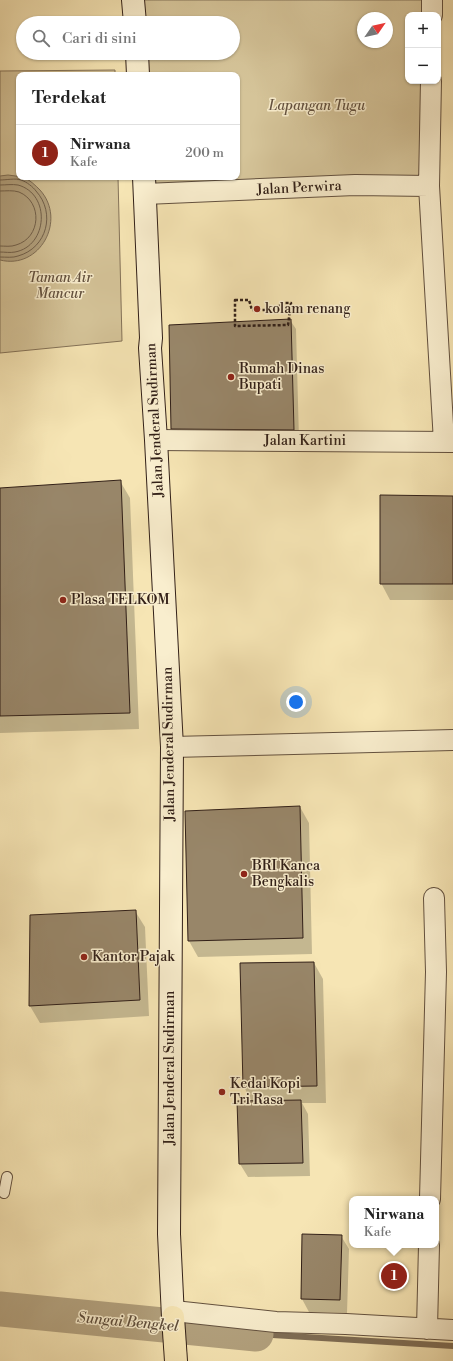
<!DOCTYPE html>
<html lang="id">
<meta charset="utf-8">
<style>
body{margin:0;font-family:"Libre Bodoni",serif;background:#f6f6f6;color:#222}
.controls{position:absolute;right:12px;top:12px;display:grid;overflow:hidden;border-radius:8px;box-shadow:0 1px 3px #0004}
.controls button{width:36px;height:36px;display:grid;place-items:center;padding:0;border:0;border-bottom:1px solid #e0e0e0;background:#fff;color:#222;font:20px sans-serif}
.compass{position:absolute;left:357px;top:12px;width:36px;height:36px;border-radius:50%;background:#fff;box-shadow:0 1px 3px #0004;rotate:56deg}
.you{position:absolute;left:296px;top:702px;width:14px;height:14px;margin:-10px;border:3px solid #fff;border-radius:50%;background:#1a73e8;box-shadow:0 0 0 6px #1a73e833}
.badge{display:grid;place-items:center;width:26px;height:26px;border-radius:50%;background:#8f2418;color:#fff;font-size:13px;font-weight:700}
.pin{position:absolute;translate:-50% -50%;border:2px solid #fff;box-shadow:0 1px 4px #0006}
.popup{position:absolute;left:349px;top:1196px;width:90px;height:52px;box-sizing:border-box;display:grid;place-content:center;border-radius:8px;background:#fff;filter:drop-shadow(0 1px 3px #0005);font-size:13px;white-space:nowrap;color:#767676}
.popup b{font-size:15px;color:#222}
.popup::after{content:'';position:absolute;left:50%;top:100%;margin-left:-8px;border:8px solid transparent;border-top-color:#fff}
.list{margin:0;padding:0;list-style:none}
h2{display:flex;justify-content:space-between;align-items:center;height:52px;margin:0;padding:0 16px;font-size:17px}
h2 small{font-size:13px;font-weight:400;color:#767676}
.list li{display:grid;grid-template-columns:26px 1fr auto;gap:12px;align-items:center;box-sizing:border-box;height:56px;padding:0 16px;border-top:1px solid #e0e0e0}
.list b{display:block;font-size:15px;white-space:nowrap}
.list p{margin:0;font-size:13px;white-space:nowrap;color:#767676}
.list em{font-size:13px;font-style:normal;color:#767676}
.icon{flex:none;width:22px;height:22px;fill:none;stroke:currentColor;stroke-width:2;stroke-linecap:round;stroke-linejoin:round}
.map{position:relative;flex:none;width:453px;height:1361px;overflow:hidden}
.search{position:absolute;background:#fff;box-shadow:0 1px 3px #0004;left:16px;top:16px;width:224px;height:44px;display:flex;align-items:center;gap:10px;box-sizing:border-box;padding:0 14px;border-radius:22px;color:#767676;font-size:15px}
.panel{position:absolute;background:#fff;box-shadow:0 1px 3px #0004;left:16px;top:72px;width:224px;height:108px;border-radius:8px}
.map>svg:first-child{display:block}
.green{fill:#d5c499;stroke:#847258;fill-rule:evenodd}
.water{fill:#b3a27f;stroke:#7f6e56}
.shadow{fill:#0003}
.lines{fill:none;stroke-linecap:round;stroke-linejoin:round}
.shore{stroke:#72614c;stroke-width:1}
.stream{stroke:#7f6e56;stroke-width:6}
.river{stroke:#b3a27f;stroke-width:35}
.building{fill:#988669;stroke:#322018}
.lane-casing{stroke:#63513f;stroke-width:12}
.street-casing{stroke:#63513f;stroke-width:22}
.secondary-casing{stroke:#322018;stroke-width:24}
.primary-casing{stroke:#322018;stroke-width:24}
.path{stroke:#322018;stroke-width:2.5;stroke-dasharray:3 2;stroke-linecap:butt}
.lane{stroke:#f9eece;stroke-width:10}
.street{stroke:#f9eece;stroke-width:20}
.secondary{stroke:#f9eece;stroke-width:22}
.primary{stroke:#f6e5b4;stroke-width:22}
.poi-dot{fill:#8f2418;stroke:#f9eece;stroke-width:1.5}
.labels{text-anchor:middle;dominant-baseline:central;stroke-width:3;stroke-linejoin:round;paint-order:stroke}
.park-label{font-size:14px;font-style:italic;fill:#63513f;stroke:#f9eece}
.street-label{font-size:14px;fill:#322018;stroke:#f9eece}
.poi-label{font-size:14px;fill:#322018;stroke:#f9eece;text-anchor:start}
.water-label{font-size:15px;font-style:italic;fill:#5f4e3c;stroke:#f9eece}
</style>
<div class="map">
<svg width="453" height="1361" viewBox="0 0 453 1361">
<rect width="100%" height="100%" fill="#f6e5b4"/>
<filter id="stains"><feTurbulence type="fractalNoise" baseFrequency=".005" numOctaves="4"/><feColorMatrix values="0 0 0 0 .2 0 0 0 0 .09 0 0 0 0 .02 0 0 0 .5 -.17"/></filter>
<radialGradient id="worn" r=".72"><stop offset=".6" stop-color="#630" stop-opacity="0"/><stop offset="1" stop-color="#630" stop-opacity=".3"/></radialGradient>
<!-- green -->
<path class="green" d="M142 0H430V15H408V81H431L432 175 149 198 148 177H237V75H146L145 53H233V23H143ZM363 18H387V42H363Z
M115 70V75H19V177H118L122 341 0 353V71Z"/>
<!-- water -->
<path class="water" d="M8 175C13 176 18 176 23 177 30 180 35 185 40 190 67 220 40 270 0 260V176Z"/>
<!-- shadow -->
<path class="shadow" d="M290 320 296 329 299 439 177 438 172 429 170 326Z
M120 481 130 498 139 729 0 733V489Z
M453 497V600H390L381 583Z
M300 807 309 823 312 954 198 957 189 941Z
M135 911 145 927 149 1016 40 1023 30 1006 31 916Z
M314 963 323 979 326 1103H302L308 1114 310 1176 248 1177 240 1164 238 1102H252L244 1087 241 964Z
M341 1236 349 1249 347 1313 309 1312 302 1299Z"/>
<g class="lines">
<!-- shore -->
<path class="shore" d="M0 180C6 180 16 178 21 180 27 182 33 187 36 191 56 213 47 248 18 256 13 258 6 257 0 257
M0 185C6 185 12 184 18 185 51 194 48 246 15 252 10 253 5 252 0 252
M0 191C6 191 13 190 19 192 43 202 41 238 16 245 11 247 5 246 0 246"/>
<!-- stream -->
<path class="stream" d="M256 1334 453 1346"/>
<!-- river -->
<path class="river" d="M0 1309 256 1334"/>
</g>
<!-- building -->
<path class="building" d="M291 319 294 430 171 429 169 325Z
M121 480 130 713 0 716V488Z
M380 495 453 496V584H380Z
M300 806 303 938 188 941 185 811Z
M136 910 140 1000 29 1006 30 915Z
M314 962 317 1086 243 1087 240 963Z
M301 1100 303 1163 239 1164 237 1101Z
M302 1234 342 1235 340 1300 301 1299Z"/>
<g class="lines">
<!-- lane casing -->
<g class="lane-casing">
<path id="lane" d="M4 1193 7 1177"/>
</g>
<!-- street casing -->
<g class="street-casing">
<path id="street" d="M432 15V0
M431 81 429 186 444 442
M145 194 355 185 429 186
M156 440 453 442
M172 747 453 740
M430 1199 436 972 434 898
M174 1311 276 1322 346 1324 453 1330
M427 1329 429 1245"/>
</g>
<!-- secondary casing -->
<g class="secondary-casing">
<path id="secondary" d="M133 0 135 23
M137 53 138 75
M144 177 151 338 150 348 156 440 172 747 169 1234 173 1317"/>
</g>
<!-- primary casing -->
<g class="primary-casing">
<path id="primary" d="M173 1317 176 1361"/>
</g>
<!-- path -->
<path class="path" d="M235 300H249L252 310H280V303H291L288 325 235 326Z"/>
<!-- lane -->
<use href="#lane" class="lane"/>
<!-- street -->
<use href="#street" class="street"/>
<!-- secondary -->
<use href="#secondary" class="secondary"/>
<!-- primary -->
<use href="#primary" class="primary"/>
</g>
<!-- markers -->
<g class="poi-dot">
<circle cx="257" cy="309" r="4"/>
<circle cx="231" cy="377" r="4"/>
<circle cx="63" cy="600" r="4"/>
<circle cx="244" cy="874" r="4"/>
<circle cx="84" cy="957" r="4"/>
<circle cx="222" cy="1092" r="4"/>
</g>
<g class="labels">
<!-- park labels -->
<g class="park-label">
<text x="317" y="106">Lapangan Tugu</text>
<text x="60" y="278">Taman Air<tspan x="60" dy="16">Mancur</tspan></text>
</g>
<!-- street labels -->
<g class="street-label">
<text transform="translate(299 188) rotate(-3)">Jalan Perwira</text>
<text transform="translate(155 420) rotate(-93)">Jalan Jenderal Sudirman</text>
<text x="305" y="441">Jalan Kartini</text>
<text transform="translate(169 744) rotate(-91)">Jalan Jenderal Sudirman</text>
<text transform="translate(170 1068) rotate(-90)">Jalan Jenderal Sudirman</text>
</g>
<!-- poi labels -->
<g class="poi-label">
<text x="265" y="309">kolam renang</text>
<text x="239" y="369">Rumah Dinas<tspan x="239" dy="16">Bupati</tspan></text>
<text x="71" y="600">Plasa TELKOM</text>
<text x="252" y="866">BRI Kanca<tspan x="252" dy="16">Bengkalis</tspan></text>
<text x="92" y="957">Kantor Pajak</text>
<text x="230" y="1084">Kedai Kopi<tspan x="230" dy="16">Tri Rasa</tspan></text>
</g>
<!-- water labels -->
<g class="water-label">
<text transform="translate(128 1322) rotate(5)">Sungai Bengkel</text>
</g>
</g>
<rect width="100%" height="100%" filter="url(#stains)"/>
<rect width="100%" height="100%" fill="url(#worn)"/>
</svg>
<div class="controls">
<button>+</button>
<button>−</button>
</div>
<svg class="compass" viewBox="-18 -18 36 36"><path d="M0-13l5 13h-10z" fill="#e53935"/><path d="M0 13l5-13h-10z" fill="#767676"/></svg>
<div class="you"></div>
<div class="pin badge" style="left:394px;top:1276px">1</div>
<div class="popup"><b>Nirwana</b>Kafe</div>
<div class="search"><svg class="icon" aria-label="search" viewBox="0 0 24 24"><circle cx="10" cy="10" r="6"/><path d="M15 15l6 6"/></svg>Cari di sini</div>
<section class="panel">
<h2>Terdekat<small></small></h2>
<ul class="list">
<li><span class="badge">1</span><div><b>Nirwana</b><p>Kafe</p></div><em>200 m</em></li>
</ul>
</section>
</div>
